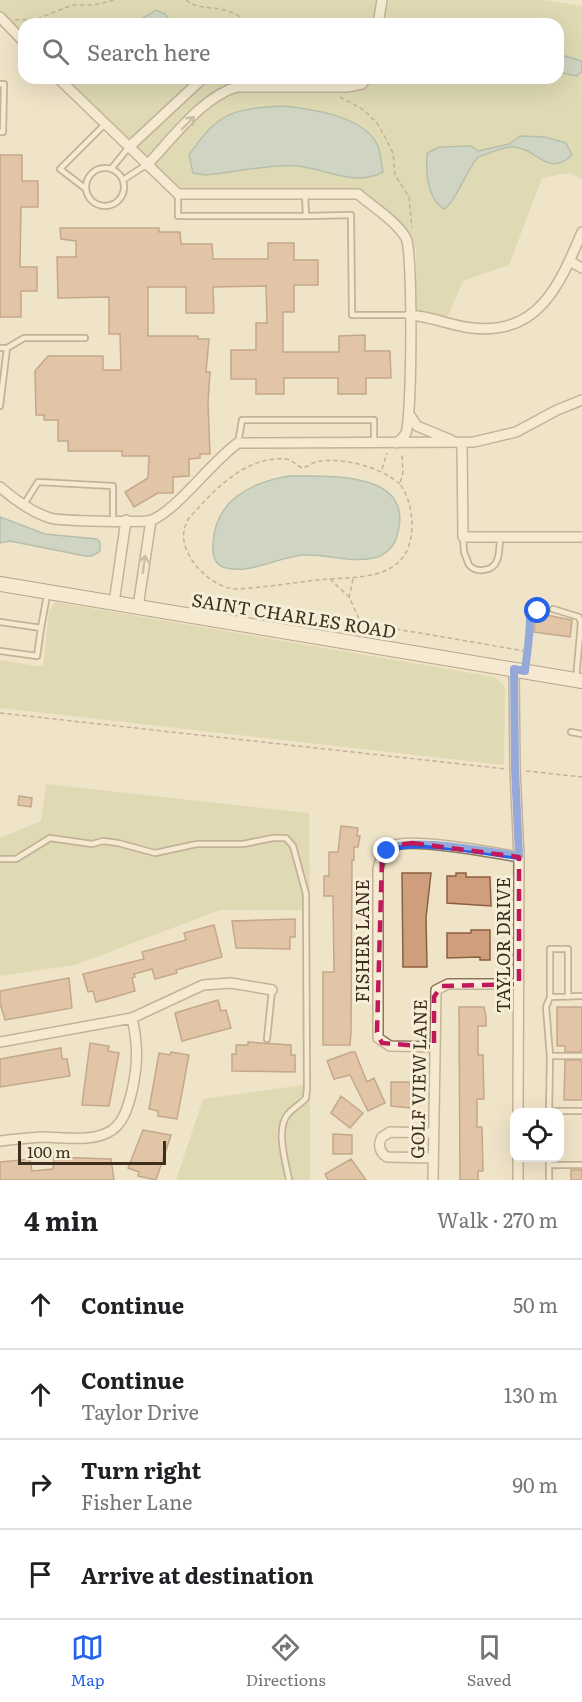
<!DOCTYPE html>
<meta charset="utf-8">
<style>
body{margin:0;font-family:Literata,serif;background:#f6f6f6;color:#202124}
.controls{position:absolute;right:18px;bottom:18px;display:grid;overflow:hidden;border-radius:12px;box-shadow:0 6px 24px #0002}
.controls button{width:54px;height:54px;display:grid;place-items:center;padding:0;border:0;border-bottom:2px solid #e0e0e0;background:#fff;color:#202124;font:30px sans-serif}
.scale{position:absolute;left:18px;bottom:15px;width:148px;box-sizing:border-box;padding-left:6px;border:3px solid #3d2e20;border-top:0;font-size:16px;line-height:21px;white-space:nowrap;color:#3d2e20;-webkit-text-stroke:4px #f7eed8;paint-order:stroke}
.stop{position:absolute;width:18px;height:18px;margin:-14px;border:4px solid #2563eb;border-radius:50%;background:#fff}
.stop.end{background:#2563eb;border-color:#fff;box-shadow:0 2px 6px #0008}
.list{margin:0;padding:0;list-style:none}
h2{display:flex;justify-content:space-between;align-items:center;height:78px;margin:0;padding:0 24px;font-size:26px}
h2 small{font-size:20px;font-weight:400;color:#757577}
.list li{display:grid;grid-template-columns:39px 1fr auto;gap:18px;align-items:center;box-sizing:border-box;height:90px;padding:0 24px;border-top:2px solid #e0e0e0}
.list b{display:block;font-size:22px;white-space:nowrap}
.list p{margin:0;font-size:20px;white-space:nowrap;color:#757577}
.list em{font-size:20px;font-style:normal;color:#757577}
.icon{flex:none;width:33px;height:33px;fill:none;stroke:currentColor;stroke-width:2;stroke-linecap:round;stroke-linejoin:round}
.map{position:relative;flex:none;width:582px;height:1180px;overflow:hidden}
.search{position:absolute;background:#fff;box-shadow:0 6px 24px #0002;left:18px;right:18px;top:18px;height:66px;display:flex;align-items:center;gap:15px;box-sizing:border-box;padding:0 21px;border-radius:18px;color:#757577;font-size:22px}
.sheet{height:438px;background:#fff}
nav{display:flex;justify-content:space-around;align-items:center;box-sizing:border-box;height:84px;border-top:2px solid #e0e0e0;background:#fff;font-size:16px;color:#757577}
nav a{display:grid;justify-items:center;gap:3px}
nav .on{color:#2563eb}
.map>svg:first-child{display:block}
.green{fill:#c9cf9b}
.water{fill:#a9c4bc;stroke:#6f938a;stroke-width:1.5}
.building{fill:#cf9f7d;stroke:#8d5f41;stroke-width:1.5}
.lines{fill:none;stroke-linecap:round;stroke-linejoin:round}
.lane-casing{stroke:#8d765c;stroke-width:8}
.street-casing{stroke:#8d765c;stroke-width:12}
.secondary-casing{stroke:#6f573f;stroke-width:16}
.path{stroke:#8d765c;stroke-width:1.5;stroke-dasharray:4.5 3;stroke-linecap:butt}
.lane{stroke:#faf1dc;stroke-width:4.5}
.street{stroke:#faf1dc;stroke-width:9}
.secondary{stroke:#faf1dc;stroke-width:14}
.oneway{stroke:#9c907e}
.route{stroke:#2563eb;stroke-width:8}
.marked{fill:none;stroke:#c2185b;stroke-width:4.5;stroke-dasharray:12 8;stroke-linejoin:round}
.labels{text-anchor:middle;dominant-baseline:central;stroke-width:6;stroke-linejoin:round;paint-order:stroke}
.street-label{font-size:18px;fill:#3d2e20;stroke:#f7eed8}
</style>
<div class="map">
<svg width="582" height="1180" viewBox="0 0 582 1180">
<rect width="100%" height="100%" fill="#f0e4c8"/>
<!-- green -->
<path class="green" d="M0 0H544L582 6V179L569 173 542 178 509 265 463 281 447 318 416 311V249L401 226 362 191 341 188 180 191 66 78H558V24H24V37L0 13Z
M55 602 495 677 505 687 504 765 0 708V660L43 667 49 610Z
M46 784 309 813 310 910H220L75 965 0 976V838L41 821Z
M310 1084V1180H176L203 1099Z"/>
<!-- water -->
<path class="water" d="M156 10 165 14 173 24H95L135 23Z
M558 54 582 61V71L577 76 558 72Z
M284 106C311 109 363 116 377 144 381 152 381 163 383 172 356 187 326 169 298 166 276 163 229 173 205 175L193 173 189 155C219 111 233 109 284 106Z
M520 136 545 137 566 143 572 155C547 179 537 146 511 147 500 148 488 154 478 157 467 169 454 206 443 209 426 195 426 172 427 153L439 147 471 146 478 151 509 144Z
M290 476C332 476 419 471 396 539 393 548 383 557 373 558 350 563 327 554 304 555 280 556 248 576 223 567 214 564 212 553 213 544 215 500 251 482 290 476Z
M0 517 45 534 97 539 100 542V551L92 556H85L10 541 0 543Z"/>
<!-- building -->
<path class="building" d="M0 155H22V181H38V207H21L20 267H37V291H21V317H0Z
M60 228H159V232H180L181 244H212L213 259H268V243H294V260H318V285H294V312H283V352H339V336L365 335V351H390L391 378H366V394H338V378H284V394H256V379H231V350H256V323H267L266 286 213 287 214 313H186V287H148V336H198V339H209L206 372H210L208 403 210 454H200V458L189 459V476L173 477V493H158L134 507 125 492 148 478 149 456H122V451H68V441H58V420H44V415H36L35 371 48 356H103V370H121L120 334H109V297L58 298 57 257H76V241L61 239Z
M536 613 572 620 570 637 534 632Z
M19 796 32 798 31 807 18 805Z
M341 826 358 828 357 836H360L358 847H354V860H352L351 1032 350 1045H323V972H334L333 896H324V876H329V852H338Z
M402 873H431L426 918 427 967H403Z
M456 873H466V877H490L491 906 447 903V876H456Z
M295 919V937H290V949L236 948 232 921Z
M214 925 222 957 176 970 177 973 155 979 152 969 134 974 135 977 132 978 135 991 111 998 96 1002 93 991 88 992 83 974 144 959 142 952 186 940 184 933Z
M471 930H490V960H480V957L447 958V933H471Z
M69 978 72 1008 5 1020 0 1003V991Z
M218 1000 221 1011 226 1010 231 1028 182 1041 175 1013Z
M459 1007H484L486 1016V1026H478V1055H483L484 1099H477V1127H482L483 1171H478V1180H460Z
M557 1007H582V1052H565V1046H557Z
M248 1042 291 1045V1055H295V1072L232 1071V1054H236V1045H248Z
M90 1043 109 1046 108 1051 119 1053 109 1106 82 1105Z
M61 1048 62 1059H67L70 1076 0 1087V1059Z
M171 1052 189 1055 177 1119 158 1116V1111L149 1109 159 1053 170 1055Z
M351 1052H355L367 1082 374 1078 385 1103 368 1111 350 1075 334 1079 327 1061Z
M565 1060H582V1100H564Z
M391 1082H410V1108L391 1106Z
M341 1096 363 1113 350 1128 331 1113Z
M143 1130 171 1135 156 1180 138 1176 139 1172 128 1168Z
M333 1134 352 1135V1154H333Z
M54 1157 111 1159 114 1180H0V1162L30 1159 32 1171 53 1169Z
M351 1159 366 1180H328L325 1174Z
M571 1170H582V1180H571Z"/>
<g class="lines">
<!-- lane casing -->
<g class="lane-casing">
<path id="lane" d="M0 84H4L3 132H0
M86 187a19 19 0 1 1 38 0a19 19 0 1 1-38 0Z
M111 169 129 147
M123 180 146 165
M86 189 60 169 105 124
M178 194V216H306
M305 195 306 216 351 215 352 315H409
M0 348H7L24 338H85
M0 406 7 348
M238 443 242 420H374V443
M23 506 38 482 113 486V520
M463 537 464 552 469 565C473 569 477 571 483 570 501 569 499 550 500 537
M553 609 579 617 581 623 576 679
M0 622 41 628 47 595
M0 651 37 656 41 628
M571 732 582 734
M0 859H16L50 838 92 844 103 841 118 843 155 853 197 844H243L273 838H286L293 846 306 894 307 1088 306 1098C301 1104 293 1108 288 1114 275 1129 286 1163 289 1180
M550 997 582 996
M267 1039 272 990
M550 1056 546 1007 550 997V949H568V997
M549 1111H582
M549 1112 550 1056H582
M549 1165H582
M549 1180V1158"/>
</g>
<!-- street casing -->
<g class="street-casing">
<path id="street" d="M0 17 24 42
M378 24 382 0
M58 78 178 194H358C373 207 396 221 406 238 413 252 412 415 406 433 404 437 401 440 397 443
M129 147 203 78
M147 165C172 139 203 96 237 87H347L362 84 366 78
M569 261 582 268
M409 315C431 316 451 326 472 328 539 336 560 284 582 232
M409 414 417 426 451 440
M462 443 463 537H582
M0 487C15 500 31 512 50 518 59 521 145 523 152 520 178 509 211 462 238 443L474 442 516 432 557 410 582 400
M114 603 126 520
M138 607 151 520
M514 669 515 769 519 857 518 1112
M0 1042 132 1018 203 985 231 983 272 990
M434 1047 390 1046 378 1038V869C380 860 384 850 393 846 410 837 496 853 519 857
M0 1141C14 1139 28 1138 42 1137 62 1137 88 1142 107 1133 123 1126 128 1107 132 1091 138 1064 138 1044 132 1018
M433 1158 387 1157C379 1152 378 1144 382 1137L390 1132 433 1133
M433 1180 436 990 448 984H519
M518 1180V1158"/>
</g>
<!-- secondary casing -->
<g class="secondary-casing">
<path id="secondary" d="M0 584 582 681"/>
</g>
<!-- path -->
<path class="path" d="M186 0C203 14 223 0 249 24
M15 20 37 19 72 5H94L115 0
M340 97 364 110 377 123 385 137 393 153 395 175 409 197 412 228
M382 469 387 453
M400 484C380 467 346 458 319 461 313 462 308 467 302 468 296 465 293 460 286 459 251 456 222 482 200 506 196 511 188 517 186 524 174 551 209 587 235 589 262 588 290 583 317 580 358 576 410 583 412 527 412 511 409 497 400 484L403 472 402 453
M330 579 348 596
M353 579 349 597 361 623 525 651 527 658
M526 650 530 643V617L538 611
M0 713 506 769
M526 771 582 777"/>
<!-- lane -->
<use href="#lane" class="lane"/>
<!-- street -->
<use href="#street" class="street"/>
<!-- secondary -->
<use href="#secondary" class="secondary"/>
</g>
<!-- one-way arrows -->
<defs><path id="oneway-shaft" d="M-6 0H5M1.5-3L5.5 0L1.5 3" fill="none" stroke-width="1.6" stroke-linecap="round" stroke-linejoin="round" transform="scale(1.5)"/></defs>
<g class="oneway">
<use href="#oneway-shaft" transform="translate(188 123) rotate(-46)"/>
<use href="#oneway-shaft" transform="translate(144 564) rotate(-82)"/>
</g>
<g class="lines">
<!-- route -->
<path class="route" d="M387 851C406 835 492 853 519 856L515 769 514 669 525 671C527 652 530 638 530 617L538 611"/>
</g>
<!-- marked area -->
<path d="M0 0H582V1180H0ZM412 843 519 857V984L441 986 434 997V1047L382 1043 377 1032 382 857 393 846Z" fill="#f0e4c8" fill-opacity=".55" fill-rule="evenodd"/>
<path class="marked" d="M412 843 519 857V984L441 986 434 997V1047L382 1043 377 1032 382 857 393 846Z"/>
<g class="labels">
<!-- street labels -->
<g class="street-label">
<text transform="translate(294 615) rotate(9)">SAINT CHARLES ROAD</text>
<text transform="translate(361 941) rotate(-90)">FISHER LANE</text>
<text transform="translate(502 945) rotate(-90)">TAYLOR DRIVE</text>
<text transform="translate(418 1079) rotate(-89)">GOLF VIEW LANE</text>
</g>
</g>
</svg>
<div class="controls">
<button><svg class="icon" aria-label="locate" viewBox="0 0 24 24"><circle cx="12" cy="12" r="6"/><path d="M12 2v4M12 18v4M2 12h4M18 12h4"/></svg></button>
</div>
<div class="scale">100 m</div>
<div class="stop" style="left:538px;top:611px"></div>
<div class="stop end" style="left:387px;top:851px"></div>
<div class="search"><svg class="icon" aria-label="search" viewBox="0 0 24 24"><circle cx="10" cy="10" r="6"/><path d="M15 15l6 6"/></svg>Search here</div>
</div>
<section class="sheet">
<h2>4 min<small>Walk · 270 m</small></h2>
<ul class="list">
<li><svg class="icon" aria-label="ahead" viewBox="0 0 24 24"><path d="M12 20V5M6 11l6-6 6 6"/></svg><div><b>Continue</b></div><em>50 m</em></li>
<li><svg class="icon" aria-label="ahead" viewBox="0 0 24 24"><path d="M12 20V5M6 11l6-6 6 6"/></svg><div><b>Continue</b><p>Taylor Drive</p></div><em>130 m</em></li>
<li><svg class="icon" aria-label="right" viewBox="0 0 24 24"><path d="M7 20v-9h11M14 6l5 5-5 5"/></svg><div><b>Turn right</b><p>Fisher Lane</p></div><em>90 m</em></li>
<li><svg class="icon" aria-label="arrive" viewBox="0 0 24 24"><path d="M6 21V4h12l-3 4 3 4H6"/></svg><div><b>Arrive at destination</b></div></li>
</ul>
</section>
<nav>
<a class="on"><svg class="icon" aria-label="map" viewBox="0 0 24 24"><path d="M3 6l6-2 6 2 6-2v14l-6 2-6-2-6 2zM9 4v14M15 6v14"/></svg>Map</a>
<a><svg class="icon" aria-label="directions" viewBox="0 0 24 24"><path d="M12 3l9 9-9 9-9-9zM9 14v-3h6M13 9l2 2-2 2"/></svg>Directions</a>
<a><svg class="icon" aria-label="saved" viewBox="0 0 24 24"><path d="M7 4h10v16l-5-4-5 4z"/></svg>Saved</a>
</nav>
